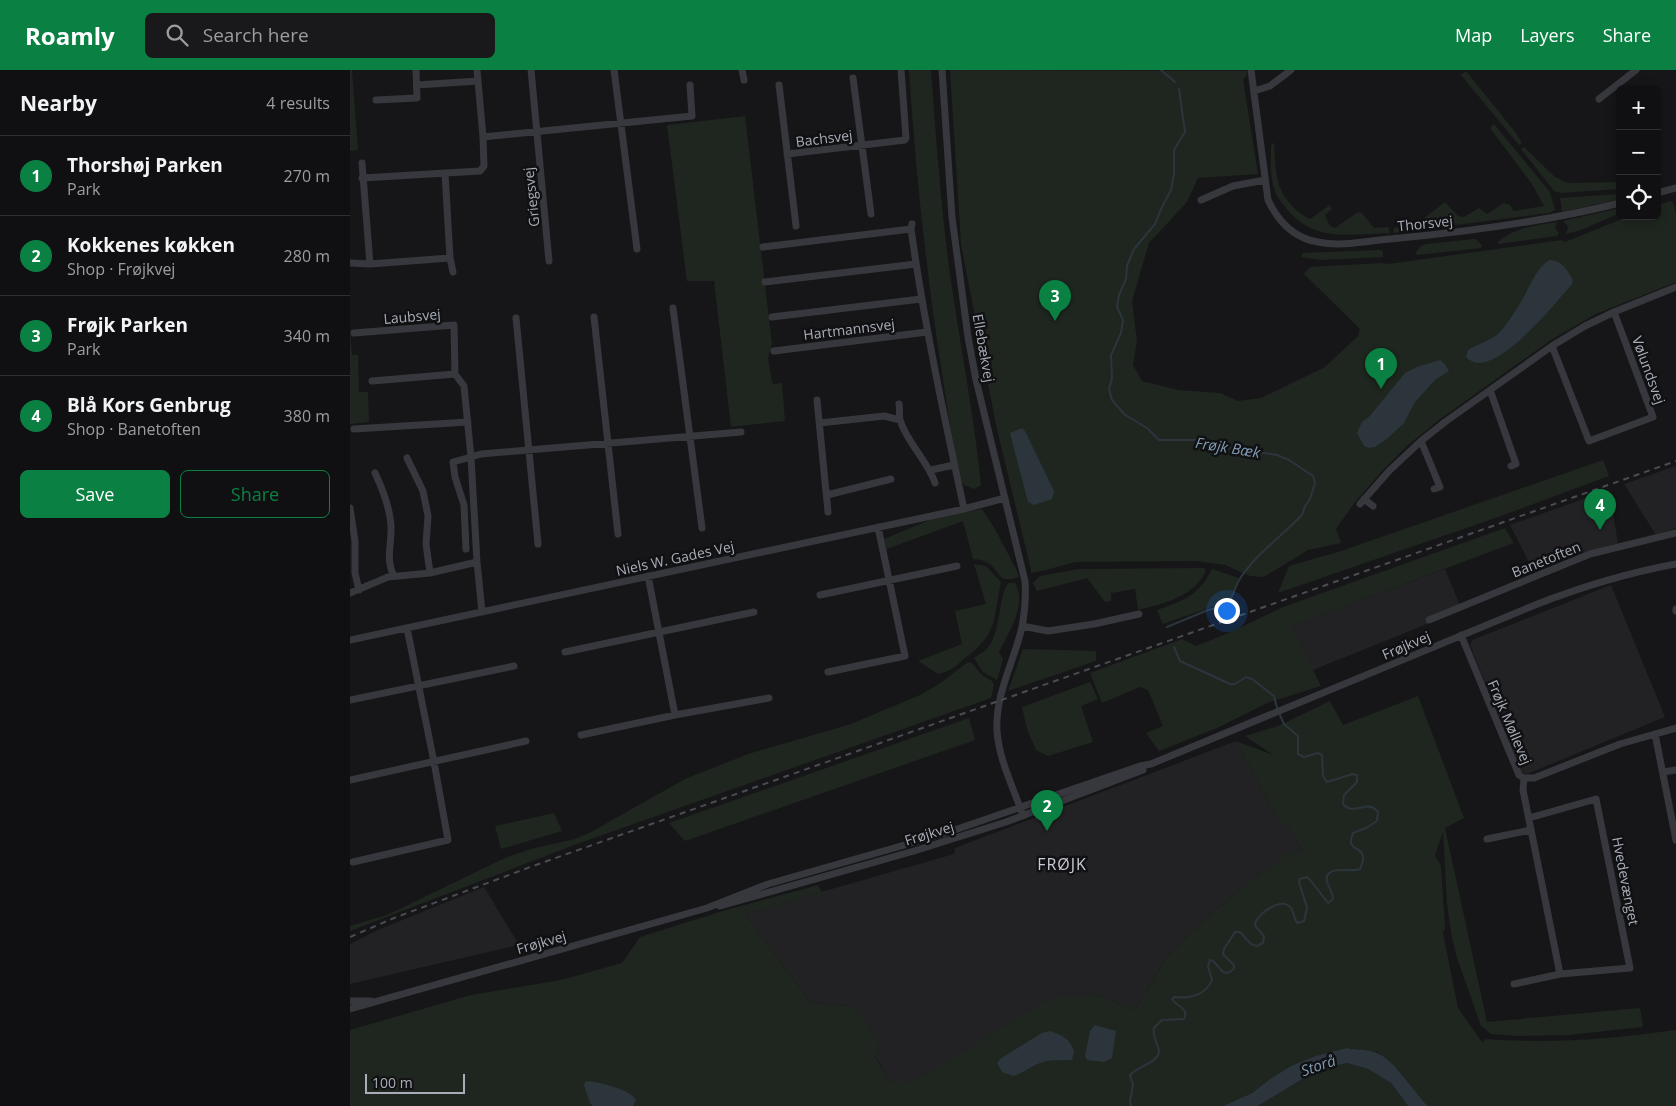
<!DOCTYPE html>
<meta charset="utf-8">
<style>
body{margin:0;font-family:"Open Sans",sans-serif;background:#19191b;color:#f1f3f6}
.controls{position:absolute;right:15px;top:15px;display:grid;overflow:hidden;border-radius:8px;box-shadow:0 2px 12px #0003}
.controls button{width:45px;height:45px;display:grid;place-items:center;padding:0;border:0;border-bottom:1px solid #303032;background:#101012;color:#f1f3f6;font:25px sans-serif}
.scale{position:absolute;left:15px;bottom:12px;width:100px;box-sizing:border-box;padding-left:5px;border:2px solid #a8adb8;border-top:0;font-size:14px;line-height:18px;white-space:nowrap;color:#a8adb8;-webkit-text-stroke:4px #111113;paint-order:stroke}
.you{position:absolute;left:876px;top:540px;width:18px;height:18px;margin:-12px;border:4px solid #fff;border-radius:50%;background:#1a73e8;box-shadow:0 0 0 8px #1a73e833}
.badge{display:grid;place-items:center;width:32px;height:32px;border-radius:50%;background:#0b8043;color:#fff;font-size:16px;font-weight:700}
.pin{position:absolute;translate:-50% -41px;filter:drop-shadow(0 1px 2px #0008)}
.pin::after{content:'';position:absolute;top:26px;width:18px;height:15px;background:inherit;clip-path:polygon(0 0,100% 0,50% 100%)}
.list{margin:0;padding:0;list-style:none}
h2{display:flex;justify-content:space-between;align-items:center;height:65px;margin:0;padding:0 20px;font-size:21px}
h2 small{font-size:16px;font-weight:400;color:#9c9d9f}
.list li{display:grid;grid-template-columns:32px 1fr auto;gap:15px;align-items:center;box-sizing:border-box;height:80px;padding:0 20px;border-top:1px solid #303032}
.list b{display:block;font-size:19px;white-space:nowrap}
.list p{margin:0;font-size:16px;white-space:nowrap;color:#9c9d9f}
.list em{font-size:16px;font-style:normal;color:#9c9d9f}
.actions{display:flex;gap:10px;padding:15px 20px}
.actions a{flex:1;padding:11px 0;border:1px solid #0b8043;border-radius:8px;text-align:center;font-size:18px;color:#0b8043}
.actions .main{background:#0b8043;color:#fff}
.icon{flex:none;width:28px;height:28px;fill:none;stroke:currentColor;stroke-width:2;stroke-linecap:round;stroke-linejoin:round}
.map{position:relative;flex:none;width:1326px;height:1036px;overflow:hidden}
header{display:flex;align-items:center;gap:30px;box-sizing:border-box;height:70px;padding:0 25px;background:#0b8043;color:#fff}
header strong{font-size:24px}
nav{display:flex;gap:28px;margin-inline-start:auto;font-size:18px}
.search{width:350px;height:45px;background:#19191b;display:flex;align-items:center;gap:12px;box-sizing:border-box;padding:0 18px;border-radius:8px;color:#9c9d9f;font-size:19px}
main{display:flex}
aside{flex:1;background:#101012}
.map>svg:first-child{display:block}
.built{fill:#222225}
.green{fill:#1e261f}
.water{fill:#2c353c}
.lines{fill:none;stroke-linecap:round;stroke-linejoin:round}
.stream{stroke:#2c353c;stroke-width:2}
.minor{stroke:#37383d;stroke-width:7}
.rail{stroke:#4a4c52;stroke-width:2;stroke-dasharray:6 5;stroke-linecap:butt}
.labels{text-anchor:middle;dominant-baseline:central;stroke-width:5;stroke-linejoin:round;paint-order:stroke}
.street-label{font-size:14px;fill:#a8adb8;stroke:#111113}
.water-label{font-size:15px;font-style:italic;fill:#7f9bb3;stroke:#111113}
.quarter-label{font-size:16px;letter-spacing:1px;fill:#c9ccd4;stroke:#111113}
</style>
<header>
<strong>Roamly</strong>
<div class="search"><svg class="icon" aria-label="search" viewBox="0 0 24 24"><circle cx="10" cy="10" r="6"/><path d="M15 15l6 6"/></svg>Search here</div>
<nav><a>Map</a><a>Layers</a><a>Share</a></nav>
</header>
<main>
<aside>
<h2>Nearby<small>4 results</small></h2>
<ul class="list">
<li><span class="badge">1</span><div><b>Thorshøj Parken</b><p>Park</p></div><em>270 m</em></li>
<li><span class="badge">2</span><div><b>Kokkenes køkken</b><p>Shop · Frøjkvej</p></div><em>280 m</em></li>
<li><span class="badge">3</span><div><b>Frøjk Parken</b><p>Park</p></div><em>340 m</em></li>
<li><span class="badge">4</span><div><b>Blå Kors Genbrug</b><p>Shop · Banetoften</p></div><em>380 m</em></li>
</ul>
<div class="actions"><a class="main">Save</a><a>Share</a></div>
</aside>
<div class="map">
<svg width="1326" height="1036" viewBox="0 0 1326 1036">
<rect width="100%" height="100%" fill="#161618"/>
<!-- built -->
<path class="built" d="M1326 396V458L1306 465 1274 414Z
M1259 420 1268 473 1219 487 1184 502 1160 455Z
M1095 499 1112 540 963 600 940 556Z
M1261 515 1315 647 1177 704 1171 702 1120 575 1122 570Z
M886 671 927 749 940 759 952 781 912 801 843 860 817 887 785 940 748 925 575 1005 555 1012H540L525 985 507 938 501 936 461 933 395 844 604 784 605 778Z
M134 817 169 875 0 914V874L30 859Z"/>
<!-- green -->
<path class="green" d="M0 0H2L8 80 0 81Z
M559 0H581C586 68 591 137 600 204 610 275 624 344 631 415L624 419 614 415 612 412C601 370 596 327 589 284 575 190 565 95 559 0Z
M600 0 896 1 897 5 893 9 908 104 848 108 837 132 799 173 782 231 787 271 783 295 792 311 828 320 870 323 888 331 911 328 975 297 1008 266 1010 259 954 204 960 197 1032 193 1038 194 1212 170 1215 172 1279 146H1307V135L1320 131 1323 132 1326 144V212L1246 244 1201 270 1089 350 1057 376 1035 398 1005 432 986 459 991 473 958 480 914 507 900 506 875 495 846 491 725 492 692 501 680 503 681 500 646 355 611 174Z
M1116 1 1166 63 1172 73 1169 75 1111 5Z
M395 46 422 274 418 288 422 312 424 314 432 313 435 351 381 357 364 211H337L317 55Z
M1144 54 1200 122 1205 140 1199 143 1043 163 1044 158 1065 155 1095 132 1108 146 1114 147 1129 138 1137 144 1154 133 1160 135 1164 141 1194 136 1182 114 1140 58Z
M924 72C925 85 925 99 928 111 931 126 946 143 960 149L980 135 982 139 975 145 980 156 985 158 1008 142 1012 143 1024 158 1038 157 1040 163C1000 164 963 173 936 138 930 131 925 123 923 115 920 103 921 88 921 76Z
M1174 77 1205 107 1218 113 1270 112V119L1210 123 1204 121 1171 79Z
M1270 124V129L1212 142 1210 128Z
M1270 138V143L1231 160 1216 164 1218 157 1213 151Z
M1207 152 1205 158 1209 163 1207 166 1148 174V172C1163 158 1187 155 1207 152Z
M1124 169 1127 170 1132 175 1131 178 1067 185 1066 182 1071 176 1076 174Z
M1031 180 1033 182V187L970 190 951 187 953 183Z
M0 261 2 285H8L9 322H18L19 352 0 354Z
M1253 390 1259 406 1151 446 928 523 939 496 991 481Z
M632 439 645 459 668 503V507C665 508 659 510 656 509 645 508 648 490 623 489L613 451 537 479 534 469 582 449Z
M1155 458 1164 473 941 556 971 616 917 633 867 658 809 681 796 663 813 656 798 620 790 617 752 633 740 603 832 569 846 576 881 562 933 537Z
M624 494 636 496 651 512C643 550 648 564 614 589 606 596 599 602 588 604L568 591 612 574 605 541 636 534Z
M854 498 856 500C846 526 813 534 788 540L785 519 761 523V531L755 532 737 508 687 521 683 513 690 506 729 499Z
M862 499 889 508 879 531 813 554 807 540C835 530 848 526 862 499Z
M659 513H665C678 534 658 563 649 582L653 589 647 610 633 602 624 588C629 584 636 581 639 576 651 561 649 521 659 513Z
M673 579 746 581V591L658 621Z
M618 592 622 593 632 605 642 611 644 615 641 628 227 774 0 861V856L37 845 157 787 181 779 225 769 241 762 335 709 398 684 501 654 570 625 589 614Z
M740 612 748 629 731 636 743 672 698 686 686 680 677 659 672 637Z
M1068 626 1114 748 1095 758 1137 952 1290 938 1293 957 1219 965 1167 966 1141 964 1131 956 1107 888 1102 868 1097 834 1093 762 1085 785 1091 796 1095 858 1093 863 1108 938 1132 972 1136 969C1202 974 1260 969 1326 960V1036H1078L1068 1027 1039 991 1027 982 997 978 941 996 920 1009 902 1023 873 1036H0V960L121 925 211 910 272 893 290 867 376 840 468 815 472 822 395 844 461 933 501 936 507 938 530 978 525 986 540 1012H555L575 1005 702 927 748 925 785 940 817 887 843 860 912 801 940 783 952 781 940 759 927 749 886 671 923 685 895 666 928 656 980 631 993 655Z
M619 648 625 670 335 771 319 753Z
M204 743 212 761 151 779 145 756Z
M997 993 1018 999 1041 1013 1058 1036H908L967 1000Z"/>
<!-- water -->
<path class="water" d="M1199 190C1212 190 1217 200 1223 210L1222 214C1206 232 1141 315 1116 287L1118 280C1129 273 1142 271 1151 261 1158 252 1165 242 1171 232 1179 218 1185 200 1199 190Z
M1090 290 1095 294 1099 301 1085 310 1065 332 1054 353 1038 368 1025 377 1019 378 1014 376 1007 363 1012 352 1019 347 1055 303 1067 297Z
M672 358 675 361 704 421 702 429 684 435 678 432 660 363Z
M745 955 766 961 762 988 754 992 737 990 735 986 740 961Z
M700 961C713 966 720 968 724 982L722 990C712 991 703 989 693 992 682 995 674 1003 663 1006L652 1002 647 993 650 989 692 963Z
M997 978C1006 980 1019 979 1027 983 1045 990 1063 1022 1078 1036H1058L1041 1013 1018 999 997 993 967 1000 908 1036H873L902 1023 920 1009 941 996 966 986Z
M240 1011C251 1013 282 1020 286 1030L283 1036H243L240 1033 234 1015 235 1012Z"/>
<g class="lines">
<!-- stream -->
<path class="stream" d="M811 0 825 12
M817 557 858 540 877 536C883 527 885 516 891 507 907 483 932 466 952 445L955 436 960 429 965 413 963 406 939 390 927 385 871 376 854 370H809L797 358 775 345 762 330 759 319 762 308 761 285 771 263 773 250 767 237 769 225 776 209 777 196 784 179 805 154 811 139 821 120 824 104V80L835 62 829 19
M824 577 830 591 880 614H885L896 607 902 609 924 626 927 638
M781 1036 780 1031 783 1015 780 1005C787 997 807 993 809 982 809 974 802 969 804 958L812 950 834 949C839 938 827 937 822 929L824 927C840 929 856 925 862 910L858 896 860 890 863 891 873 902 878 903 884 899V895L873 884 874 879 885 862H890L901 874 907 876 913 873 914 866 906 857 905 853C909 843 932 826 941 838 944 843 944 848 947 853L954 851 957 838 949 812 950 809 957 807 961 811 978 833 983 829C983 822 978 817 977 811 974 794 1002 803 1010 799 1011 796 1014 790 1013 787 1012 775 995 782 1003 763L1016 758 1027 751 1028 742C1018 728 1004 747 993 734L994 725 1007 712V705L1003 704 977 712 973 706 972 685 968 683 954 687 948 684V666L934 654 929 643"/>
<!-- minor -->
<path class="minor" d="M127 0 133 67 342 46 340 15
M181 0 199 191
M264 0 287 179
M392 0 394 10
M592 0 602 147 618 267 626 310 675 511C676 526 675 541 672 557 664 592 645 624 647 661 649 690 664 719 673 746
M901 0 918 130C928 151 943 168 968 172 991 177 1017 171 1040 169 1118 162 1193 152 1270 133
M503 8 521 144
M67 15 128 11
M429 15 446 156
M904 21 920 16 941 0
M1249 29 1286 0
M26 30 67 28 66 0
M437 84 555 70 556 68 551 0
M12 93 20 194
M95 103 100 188 103 202
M12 108 130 101 134 96 133 67
M1307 123 1326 118
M851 130 883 116 915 110
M562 154 561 159C574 253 594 346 614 439
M413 177 561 159
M0 193 20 194 100 188
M415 212 566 194
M323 238 352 458
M244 247 268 464
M422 247 571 229
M166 248 188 474
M4 263 104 255 105 304 114 316 121 387 103 392 105 407 114 435 116 479
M1202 276 1239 371 1303 347 1264 242
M424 281 577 262
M22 311 105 304
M1140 320 1166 394 1161 396
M467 330 478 442
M549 334C550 339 549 346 550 350 557 373 578 391 585 413
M470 353 534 346 550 350
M4 359 118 352
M1071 371 1090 417 1084 419
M57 388 73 421 78 446 76 474 80 503
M581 400 604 395
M25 403C33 420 40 437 41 456 42 474 35 489 44 506
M477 425 541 409
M1014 429 1023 436
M1010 434 1039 401 1071 371 1095 352 1202 276 1235 256 1264 242 1326 217
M0 438 5 471V503L9 520
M298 506 325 645
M0 523 38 507 80 503 127 492
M470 525 607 496
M1326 539V541
M132 542 127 492 121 387 131 384 391 362
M1079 550 1240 484 1326 463
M672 556 698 561 744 554 789 544
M1111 565 1169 705 1174 708H1184L1270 674 1326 658
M0 570 614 439 655 428
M215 582 404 542
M478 602 555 586 528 457
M0 630 164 596
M1305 664 1326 770
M231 665 325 645 419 628
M1313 702 1326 700
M1174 708 1173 720 1210 904 1280 898 1246 729 1179 748
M0 710 176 671
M1137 769 1181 760
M3 792 98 770 84 692 57 558
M370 836 564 781 656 752 793 700
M1164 914 1210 904
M0 931H21
M0 939 357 838 418 814 593 764 790 696 801 694 1185 535C1231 517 1277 503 1326 494"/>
<!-- rail -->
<path class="rail" d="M0 867 44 848 183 796 1326 391"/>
</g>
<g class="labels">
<!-- street labels -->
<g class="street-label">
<text transform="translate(474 68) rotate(-7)">Bachsvej</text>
<text transform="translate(181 127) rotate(-96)">Griegsvej</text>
<text transform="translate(1075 153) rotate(-6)">Thorsvej</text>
<text transform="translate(62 246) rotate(-5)">Laubsvej</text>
<text transform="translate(499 259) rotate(-7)">Hartmannsvej</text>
<text transform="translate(634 278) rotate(80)">Ellebækvej</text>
<text transform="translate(1299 300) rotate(70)">Vølundsvej</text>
<text transform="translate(325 488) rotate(-12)">Niels W. Gades Vej</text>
<text transform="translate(1196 489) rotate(-22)">Banetoften</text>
<text transform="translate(1056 575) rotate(-23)">Frøjkvej</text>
<text transform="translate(1160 652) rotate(67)">Frøjk Møllevej</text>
<text transform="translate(579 763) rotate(-17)">Frøjkvej</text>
<text transform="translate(1276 811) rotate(79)">Hvedevænget</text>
<text transform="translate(191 872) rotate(-16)">Frøjkvej</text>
</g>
<!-- water labels -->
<g class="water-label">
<text transform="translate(878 377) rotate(9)">Frøjk Bæk</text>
<text transform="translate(968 995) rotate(-19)">Storå</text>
</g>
<!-- quarter labels -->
<g class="quarter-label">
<text x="712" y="794">FRØJK</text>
</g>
</g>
</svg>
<div class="controls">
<button>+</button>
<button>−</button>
<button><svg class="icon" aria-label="locate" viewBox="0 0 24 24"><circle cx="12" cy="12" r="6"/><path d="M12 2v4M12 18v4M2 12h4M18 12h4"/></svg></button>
</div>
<div class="scale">100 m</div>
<div class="you"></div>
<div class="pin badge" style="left:1031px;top:319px">1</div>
<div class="pin badge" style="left:697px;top:761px">2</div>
<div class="pin badge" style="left:705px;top:251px">3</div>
<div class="pin badge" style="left:1250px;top:460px">4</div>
</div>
</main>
